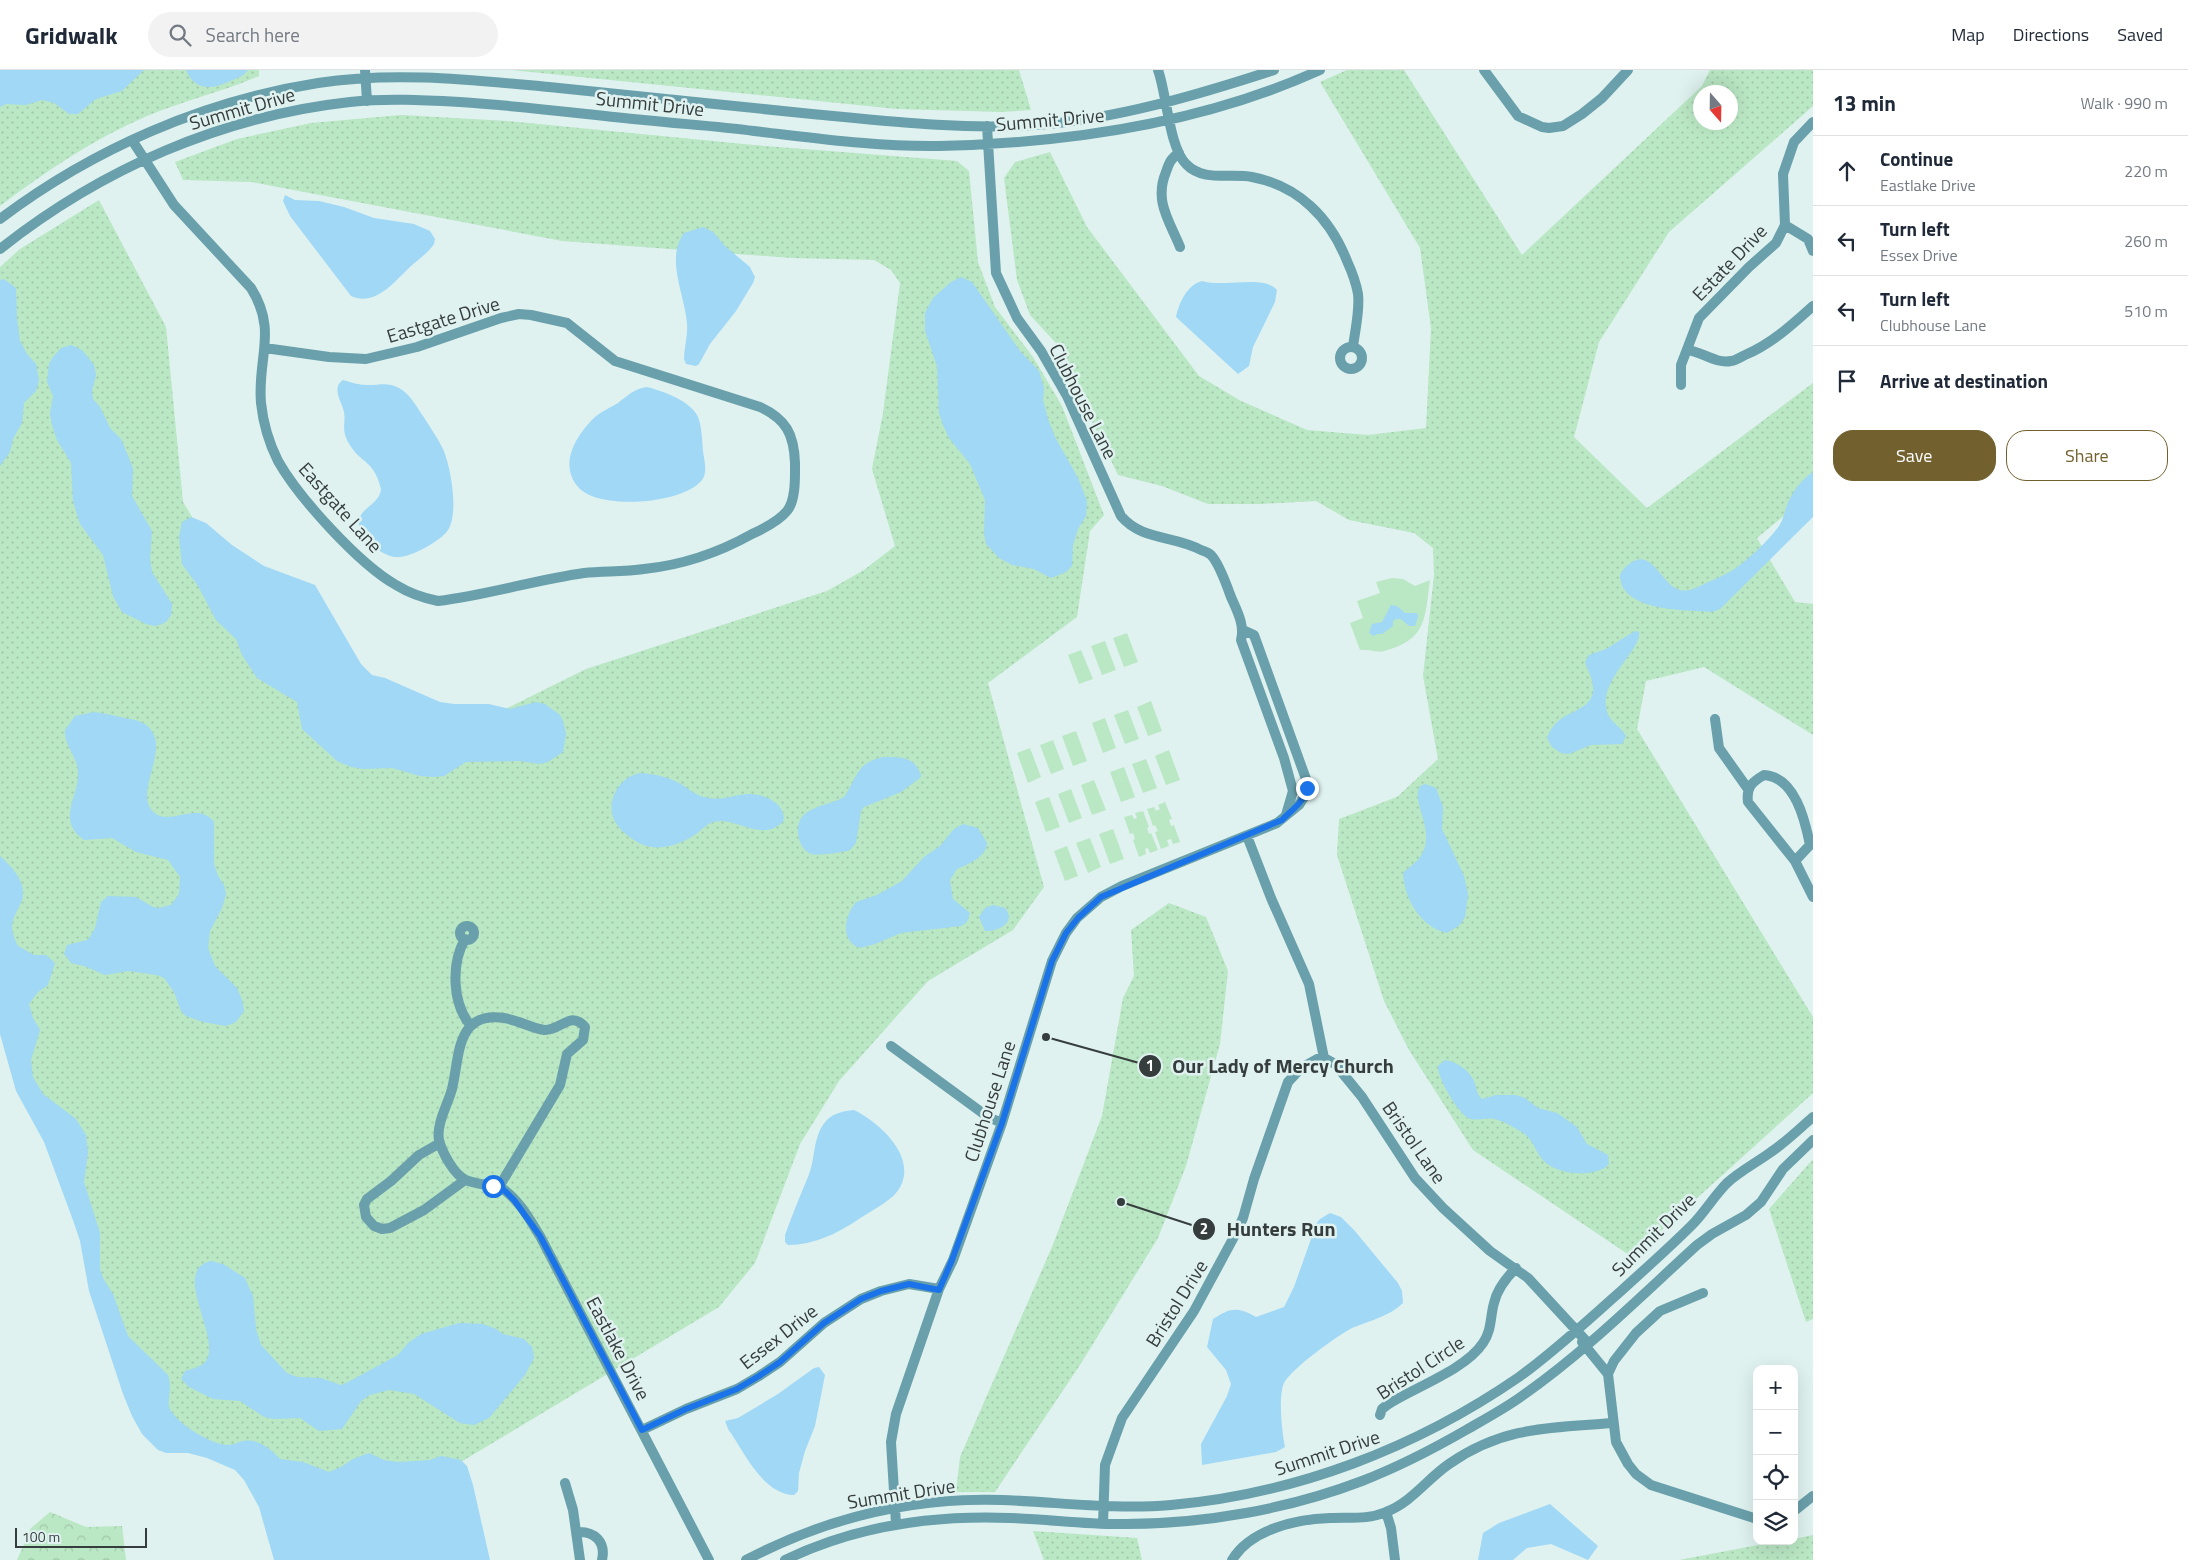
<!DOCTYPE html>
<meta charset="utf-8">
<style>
body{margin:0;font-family:"Titillium Web",sans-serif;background:#f2f2f3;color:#1f2937}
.controls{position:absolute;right:15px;bottom:15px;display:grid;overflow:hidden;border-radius:10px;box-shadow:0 5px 20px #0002}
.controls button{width:45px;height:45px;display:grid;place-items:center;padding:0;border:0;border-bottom:1px solid #e0e1e3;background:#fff;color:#1f2937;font:25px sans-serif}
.compass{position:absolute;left:1693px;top:15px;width:45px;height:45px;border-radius:50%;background:#fff;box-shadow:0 5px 20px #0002;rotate:160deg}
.scale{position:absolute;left:15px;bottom:12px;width:132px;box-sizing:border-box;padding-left:5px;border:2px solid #363d3d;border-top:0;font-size:14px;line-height:18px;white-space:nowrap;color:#363d3d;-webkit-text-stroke:4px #dff2f0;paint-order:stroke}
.stop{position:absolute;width:15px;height:15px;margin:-11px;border:4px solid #1a73e8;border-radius:50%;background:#fff}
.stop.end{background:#1a73e8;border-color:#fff;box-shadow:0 1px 5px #0008}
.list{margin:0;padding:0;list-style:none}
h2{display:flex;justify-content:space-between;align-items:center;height:65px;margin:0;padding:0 20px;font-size:21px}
h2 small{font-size:16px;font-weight:400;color:#747a83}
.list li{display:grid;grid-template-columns:32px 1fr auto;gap:15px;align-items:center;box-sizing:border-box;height:70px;padding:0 20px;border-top:1px solid #e0e1e3}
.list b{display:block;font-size:19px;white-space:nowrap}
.list p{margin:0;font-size:16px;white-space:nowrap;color:#747a83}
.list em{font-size:16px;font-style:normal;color:#747a83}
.actions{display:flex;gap:10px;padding:15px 20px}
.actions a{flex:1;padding:11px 0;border:1px solid #72612f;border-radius:20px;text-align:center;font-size:18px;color:#72612f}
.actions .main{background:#72612f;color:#fff}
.icon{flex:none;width:28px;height:28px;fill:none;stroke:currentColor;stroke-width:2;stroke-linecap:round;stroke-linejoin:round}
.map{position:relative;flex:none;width:1813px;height:1490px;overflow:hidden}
header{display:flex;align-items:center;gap:30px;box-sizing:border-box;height:70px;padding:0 25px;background:#fff;border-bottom:1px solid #e0e1e3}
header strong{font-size:24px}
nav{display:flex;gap:28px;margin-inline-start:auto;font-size:18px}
.search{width:350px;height:45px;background:#f2f2f3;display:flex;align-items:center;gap:12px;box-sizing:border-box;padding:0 18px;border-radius:28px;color:#747a83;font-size:19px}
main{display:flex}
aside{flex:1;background:#fff}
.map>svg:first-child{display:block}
.grass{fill:url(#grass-dots);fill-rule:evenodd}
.park{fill:url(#park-crowns)}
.pitch{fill:#bae7c4}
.water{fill:#a0d8f6}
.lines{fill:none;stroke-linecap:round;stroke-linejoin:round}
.minor{stroke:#6aa0ab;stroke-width:10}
.route{stroke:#1a73e8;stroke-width:6}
.labels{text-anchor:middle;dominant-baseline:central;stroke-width:5;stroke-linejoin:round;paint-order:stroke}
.street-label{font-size:19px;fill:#363d3d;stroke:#dff2f0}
.leader{fill:none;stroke:#363d3d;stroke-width:2}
.callout-dot{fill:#363d3d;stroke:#dff2f0;stroke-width:2}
.mark-label{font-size:15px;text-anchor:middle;font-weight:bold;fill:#fff}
.callout-label{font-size:20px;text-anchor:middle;font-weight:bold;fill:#363d3d;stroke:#dff2f0;stroke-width:5;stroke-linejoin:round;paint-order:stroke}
</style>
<header>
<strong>Gridwalk</strong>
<div class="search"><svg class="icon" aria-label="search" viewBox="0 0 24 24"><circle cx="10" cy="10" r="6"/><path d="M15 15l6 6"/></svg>Search here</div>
<nav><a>Map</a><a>Directions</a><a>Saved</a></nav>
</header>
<main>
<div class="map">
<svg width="1813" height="1490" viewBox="0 0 1813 1490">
<defs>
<pattern id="grass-dots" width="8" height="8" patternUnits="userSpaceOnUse" patternTransform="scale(1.25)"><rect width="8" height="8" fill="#bae7c4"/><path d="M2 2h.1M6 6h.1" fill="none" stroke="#a0c7a9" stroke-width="1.8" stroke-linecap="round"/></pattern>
<pattern id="park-crowns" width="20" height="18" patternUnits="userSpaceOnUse" patternTransform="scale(1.25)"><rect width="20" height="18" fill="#bae7c4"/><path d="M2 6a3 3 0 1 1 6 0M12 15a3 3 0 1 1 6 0" fill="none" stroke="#a0c7a9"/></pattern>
</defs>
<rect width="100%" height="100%" fill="#dff2f0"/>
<!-- grass -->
<path class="grass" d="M0 0H259V6C222 22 183 31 147 46 94 69 46 101 0 136Z
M511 0H1019L1031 40 1002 42 897 39Z
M1347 0H1404L1522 185 1702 16 1710 0H1813V36L1669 162 1599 272 1574 367 1647 438 1813 313V422L1757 468 1795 532 1813 534V665L1704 597 1646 611 1637 659 1813 947V1023L1632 1187 1473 1080 1409 980 1384 931 1337 785 1339 749 1397 727 1438 689 1423 606 1434 505 1433 478 1414 463 1349 450 1316 431 1260 434H1208L1162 416 1118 405 1087 341 1065 283 1030 245 1017 210 1004 108 1015 92 1050 82 1087 157 1199 306 1241 331 1307 360 1368 365 1426 358 1431 258 1420 178 1320 12ZM1700 22H1730V52H1700Z
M401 45 508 51 754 75 957 91 969 101 978 192 995 237 1033 287 1062 336 1104 445 1090 461 1077 547 988 613 1044 817 1013 860 928 911 839 1011 800 1074 755 1193 719 1237 426 1413 362 1422 168 1357 141 1328 0 930V197L20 179 99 130 166 257 183 432 288 605 481 651 586 599 827 521 864 500 895 476 872 399 883 343 900 213 891 200 874 190 792 188 562 171 252 112 183 110 175 92 237 69 311 53Z
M1169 833 1206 847 1228 901 1220 974 1186 1096 1158 1168 1080 1295 995 1422H956L960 1387 1052 1177 1102 1046 1123 928 1134 906 1131 860Z
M1813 1089V1249L1806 1252 1769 1139Z
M1033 1461 1137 1468 1142 1490H1044Z
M1813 1465V1490H1679L1779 1471H1794V1469Z"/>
<!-- park -->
<path class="park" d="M50 1442 86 1457 122 1456 126 1490H17L31 1458Z"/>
<!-- pitch -->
<path class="pitch" d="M1392 508 1403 509 1415 516 1430 510C1425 548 1427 570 1384 581 1376 583 1368 579 1360 580L1350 553 1363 548 1357 531 1380 523 1376 512Z
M1127 563 1138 592 1124 597 1113 568Z
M1105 571 1116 600 1102 605 1091 576Z
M1081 580 1093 609 1079 614 1068 585Z
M1151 631 1162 661 1148 666 1137 637Z
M1128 640 1139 669 1125 674 1114 645Z
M1105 648 1116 678 1103 683 1092 653Z
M1076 661 1087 691 1073 696 1062 666Z
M1053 670 1064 699 1051 704 1040 675Z
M1030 678 1041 707 1028 713 1017 683Z
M1169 680 1180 710 1166 715 1155 686Z
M1146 689 1157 718 1143 723 1132 694Z
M1124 697 1135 727 1121 732 1110 702Z
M1094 710 1106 740 1092 745 1081 715Z
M1071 719 1082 748 1069 753 1058 724Z
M1049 727 1060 757 1046 762 1035 732Z
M1165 732 1172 749 1169 750 1171 756 1174 755 1180 772 1173 774 1171 769 1167 770 1169 776 1161 779 1155 762 1158 761 1155 755 1153 756 1147 739 1154 737 1156 741 1160 739 1158 735Z
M1143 741 1149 757 1147 758 1149 764 1151 763 1158 780 1150 783 1148 778 1145 779 1146 784 1139 787 1133 770 1135 769 1133 763 1130 764 1124 747 1132 745 1134 749 1137 748 1135 743Z
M1113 759 1124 789 1110 794 1099 764Z
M1090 768 1101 797 1088 803 1076 773Z
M1067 776 1078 806 1065 811 1054 781Z"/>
<!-- water -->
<path class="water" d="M0 0H144L122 21 96 29 78 44H69L54 33 42 30 26 35 6 34 0 37Z
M186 0H248C244 6 235 9 228 12 210 20 194 20 186 0Z
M285 125 295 130 319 131 344 137 374 148 414 154 430 161 435 169 434 174C428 183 419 189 411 196 395 211 376 237 351 226L290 146 283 131Z
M703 157 713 162 725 176 750 197 755 207 753 213 736 241 710 274 699 294 696 296 686 294 684 289C684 277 688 266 687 254 685 224 665 190 684 163Z
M961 207 972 212 1020 281 1039 301 1044 318 1043 330 1048 349 1055 367 1078 408 1087 431 1086 446 1078 459 1073 475 1072 496 1066 502 1051 508 1034 499 1012 495 999 488 986 474 984 464 985 430 970 394 949 368 943 355 939 343 937 296 925 261V243L933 228 951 212Z
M4 209 16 218 17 248 20 271 27 284 36 294 39 311 36 321 24 333 22 353 13 369 10 382 0 396V210Z
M1202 211C1225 218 1263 204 1277 220L1275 232 1253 277 1249 296 1238 304 1176 247C1179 233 1187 215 1202 211Z
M71 275 82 280 94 295 96 305 92 321 93 329 100 337 110 358 121 369 131 393 133 399 132 426 152 461 150 489 152 502 172 534 171 545 167 551 162 554 155 556 146 554 122 542 113 526 103 485 80 454 73 431 71 393 57 370 52 355 50 344 53 326 47 312 49 294 53 287 61 278Z
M343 310C352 313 360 315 369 315 380 315 388 312 399 318 410 324 416 336 423 346 430 357 437 367 443 379 451 397 459 443 448 460 440 472 408 489 395 487 381 485 361 469 359 455 356 439 380 435 381 419 374 389 360 394 348 372 341 358 346 354 344 342 342 332 331 318 343 310Z
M647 317C663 321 691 331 698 347 702 357 702 370 703 381 704 390 708 402 702 410 683 434 602 440 580 419 557 396 576 365 595 347 602 341 610 338 618 333 627 326 635 318 647 317Z
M1813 402V447L1720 539 1712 542C1687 540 1620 542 1620 505 1623 499 1626 496 1632 492 1653 479 1662 516 1680 520 1687 522 1696 518 1702 515 1712 510 1723 506 1733 500 1747 491 1769 470 1779 456 1783 450 1784 444 1786 438 1791 423 1800 411 1813 402Z
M191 447 206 453 232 475 264 496 315 515 361 594 372 605 385 608 440 632 454 634H489L510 639 536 632 545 634 560 645 563 651 566 664 563 682 548 692 539 694 520 691 466 692 444 706 434 707 420 706 392 698 363 699 351 697 337 691 302 659 297 632 257 608 242 585 236 569 216 550 198 516 182 494 179 467 182 452Z
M1391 535 1397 536 1405 543H1417L1418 547 1415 556H1409L1401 549H1396L1393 551V556L1382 564H1377L1374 566 1369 563 1372 554 1382 552Z
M1635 561 1639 562C1642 580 1597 611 1607 642 1610 652 1621 657 1626 666L1622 674 1591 675 1569 684 1561 683 1552 677 1547 668C1550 660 1554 654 1561 649 1571 641 1591 638 1593 622 1594 611 1588 601 1585 592L1589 585 1606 579Z
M94 642C104 643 111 645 120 647 128 649 136 649 143 653 178 674 128 725 156 744 172 755 198 731 214 752V794L218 806 224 815 226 824 222 838 210 861 208 878 215 896 237 918 242 930 244 941 236 952 226 956 203 952 186 946 181 941 174 922 164 908 157 905 128 901 105 905 84 896 71 893 64 884 67 875 87 870 90 867 95 858 101 832 108 826 136 827 153 837 159 838 171 835 179 824 180 807 168 790 136 782 112 768 84 770C55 749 80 727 78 701 77 686 64 676 65 660L75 646Z
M883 687C901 687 914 686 921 705L920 708 901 722 864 737 861 741 856 773 850 780C845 782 817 786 811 784 798 779 794 757 802 747 810 736 833 734 844 727 858 708 855 693 883 687Z
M640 703C655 704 668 707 681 714 689 719 695 725 704 727 723 732 733 724 750 724 765 724 788 735 783 752 763 770 745 753 722 751 708 750 703 760 693 766 677 776 656 782 639 773 632 769 622 762 618 756 602 736 618 707 640 703Z
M1425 714 1436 718 1443 737 1442 759 1464 806 1468 824 1465 847 1460 855 1447 863C1420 857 1404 828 1403 803 1409 797 1416 793 1420 787 1438 761 1410 734 1420 716Z
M963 754 978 758 987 773C986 787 969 794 957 799L950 810 953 829 970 843 967 852 961 856 901 863 875 874 860 878C839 871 845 845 856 832L877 825 902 811 924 787 940 776 954 759Z
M0 786C12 797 27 812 22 830 19 839 12 847 12 857 12 863 15 870 18 876L34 885H46L55 893 48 915 38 922 29 934 33 948 40 960 31 990 33 1007 43 1024 76 1049 86 1065 88 1083 84 1112 100 1163V1199L103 1208 113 1224 128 1266 168 1305C173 1319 166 1331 170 1339 177 1354 212 1375 228 1375 234 1375 238 1372 243 1371 258 1368 271 1379 280 1389L303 1392 329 1402 341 1397 353 1389 369 1383 384 1390 398 1392 430 1390 441 1386 461 1390 467 1396 473 1415 490 1490H274L259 1437 244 1410 235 1400 207 1388 188 1383H166L158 1380 142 1364 132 1346 123 1324 89 1221 80 1171 74 1153 44 1072 16 1021 0 964Z
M993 835 1005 838C1017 852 998 862 985 861L979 847 985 838Z
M1445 990C1457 992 1469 1000 1474 1011 1477 1018 1476 1024 1482 1029L1496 1025H1516L1525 1028 1538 1038 1557 1043 1577 1057 1587 1074 1608 1085 1609 1094C1596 1109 1554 1105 1542 1089 1535 1080 1533 1069 1522 1062 1514 1058 1503 1050 1494 1049 1486 1047 1476 1052 1468 1048 1457 1042 1437 1007 1438 996Z
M854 1040C881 1053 922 1091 896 1123 890 1131 868 1143 859 1149 838 1163 814 1175 788 1175L785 1172V1165C792 1145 800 1126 808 1107 816 1089 812 1067 826 1051 833 1043 844 1041 854 1040Z
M1330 1143 1341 1147 1354 1160 1398 1213 1402 1221 1403 1233C1390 1246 1369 1251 1352 1258 1337 1266 1292 1298 1284 1313 1278 1326 1282 1363 1285 1377L1276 1382 1202 1395 1201 1374 1227 1326 1231 1314 1226 1300 1207 1277 1213 1249C1230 1238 1237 1236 1256 1247L1284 1237 1294 1217 1311 1169 1313 1157 1320 1149Z
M211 1191 223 1194 245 1208 253 1226 256 1259 261 1275 287 1303 297 1307 321 1308 341 1315 346 1313 398 1285 408 1273 421 1264 459 1253 483 1254 496 1259 503 1264 524 1269 532 1277 534 1288 525 1305 489 1348 474 1355 460 1353 414 1324 389 1320 370 1325 361 1331 342 1359 319 1361 300 1348 274 1349 264 1347 240 1331 213 1329 189 1317 181 1309 185 1301C191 1299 202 1297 206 1291 222 1268 170 1200 211 1191Z
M819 1297 825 1305 815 1356 805 1381 799 1403 798 1421 794 1425C762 1424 744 1381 728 1359L725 1351 738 1348 778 1324 814 1298Z
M1550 1434 1598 1476 1588 1490 1551 1474 1527 1478 1513 1490H1478L1483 1463 1499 1453Z"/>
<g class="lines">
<!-- minor -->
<path class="minor" d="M365 0 367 31
M1158 0C1167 25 1169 77 1186 94 1203 112 1230 103 1252 107 1299 116 1330 148 1347 191 1352 202 1356 212 1358 224 1360 241 1355 260 1353 277
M1484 0 1518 46 1542 57 1549 58 1563 56 1582 44 1602 28 1628 0
M987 56 996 203 1017 248 1041 281 1067 326 1121 446C1142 471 1174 465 1201 480 1204 481 1209 483 1211 485 1219 493 1227 516 1231 527 1237 541 1245 555 1241 570L1284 688 1293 721 1286 745
M132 70 174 135 251 218C278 261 257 288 261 333 263 352 269 373 278 391 299 428 359 494 396 515 409 523 423 528 438 531 487 525 535 510 584 503 604 501 624 502 644 499 683 495 718 483 752 464 763 459 779 451 787 441 796 430 795 407 795 393 794 364 786 349 760 337L615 291 567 253 531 245 519 244 501 248 417 277 366 289 329 287 265 278
M1179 83C1171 88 1169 93 1166 102 1154 131 1169 150 1180 177
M0 149C93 79 203 31 318 13 395 1 473 10 549 17 637 26 724 35 812 44 886 51 961 60 1036 55 1117 49 1197 25 1274 0
M1785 155 1808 169 1813 181
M0 179C101 99 222 46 350 32 386 28 423 30 460 32 522 36 583 44 644 50 681 54 717 56 754 61 815 68 877 77 939 76 1069 73 1201 54 1320 0
M1340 288a11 11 0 1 1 22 0a11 11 0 1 1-22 0Z
M1687 280C1701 281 1715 294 1731 291 1735 291 1741 287 1745 285 1771 274 1792 255 1813 236
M1681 315V295L1699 248 1749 197 1776 173 1785 155 1783 104 1794 72 1813 52
M1715 649 1719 678 1748 719
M1764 705C1795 707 1805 750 1810 775L1795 791 1748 732C1746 717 1752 712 1764 705Z
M1247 766 1271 828 1309 914 1324 988
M1795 791 1813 827
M460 863a7 7 0 1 1 14 0a7 7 0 1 1-14 0Z
M465 869C451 894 452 934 471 956
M891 976 988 1047 1002 1053
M440 1073 419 1085 391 1111 367 1129 364 1135 366 1147 374 1156 382 1159 390 1158 424 1140 465 1110
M499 1117 560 1015 567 984 583 970 585 957C570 940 561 961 544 960 531 958 518 950 504 948 455 941 460 987 452 1019 448 1034 436 1054 439 1070 442 1082 454 1105 466 1110 470 1112 476 1113 481 1114 488 1115 497 1115 503 1119 519 1130 530 1150 540 1166L709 1490
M1703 1223 1660 1241 1636 1263 1614 1291 1608 1304 1616 1372 1628 1394 1636 1404 1651 1415 1757 1449
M1582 1272 1608 1304
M1380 1345 1382 1339 1387 1335C1415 1317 1465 1300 1483 1273 1492 1260 1490 1247 1494 1233 1497 1219 1506 1208 1516 1198
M642 1360 686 1339 737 1319 759 1306 780 1292 824 1253 861 1229 881 1221 909 1214 939 1219
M565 1413 573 1440 580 1490
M1794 1441 1813 1426
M1386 1442 1391 1458 1395 1490
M896 1454 891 1372 896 1344 939 1219 953 1190 1002 1053 1052 891 1066 863 1077 848 1101 827 1122 816 1277 753 1299 735 1304 727 1307 718 1306 709 1254 565 1243 560
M1103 1454 1105 1395 1122 1348 1194 1241 1235 1165 1243 1148 1254 1109 1288 1012 1301 998 1317 989 1324 988 1335 994 1362 1027 1415 1108 1443 1138 1490 1181 1528 1208 1588 1273
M577 1462C595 1461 606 1472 602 1490
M746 1490C826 1448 912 1427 1002 1430 1059 1432 1115 1440 1171 1435 1296 1424 1416 1378 1519 1307 1555 1281 1588 1250 1621 1221 1645 1199 1669 1178 1692 1155 1705 1142 1714 1126 1727 1113 1740 1101 1756 1093 1771 1082 1786 1072 1799 1059 1813 1047
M785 1490C855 1456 933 1445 1010 1448 1049 1449 1087 1455 1126 1454 1204 1454 1289 1439 1362 1411 1398 1397 1433 1379 1466 1360 1485 1349 1504 1339 1522 1326 1585 1282 1641 1226 1697 1175L1712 1164 1746 1145 1761 1132 1783 1099 1813 1070
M1232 1490C1251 1459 1297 1449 1330 1448 1350 1447 1367 1450 1386 1442 1412 1432 1427 1409 1449 1394 1504 1356 1550 1358 1613 1353"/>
</g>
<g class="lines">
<!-- route -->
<path class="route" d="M493 1116 504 1120 514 1130 540 1166 642 1360 686 1339 737 1319 759 1306 780 1292 824 1253 861 1229 881 1221 909 1214 939 1220 952 1190 1002 1053 1052 891 1066 863 1078 848 1101 827 1282 750C1292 739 1303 734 1307 718"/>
</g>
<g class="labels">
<!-- street labels -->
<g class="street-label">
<text transform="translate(650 33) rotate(6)">Summit Drive</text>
<text transform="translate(242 38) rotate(-16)">Summit Drive</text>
<text transform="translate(1050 49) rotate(-5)">Summit Drive</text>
<text transform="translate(1729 192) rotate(-46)">Estate Drive</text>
<text transform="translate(443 249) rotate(-17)">Eastgate Drive</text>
<text transform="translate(1084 331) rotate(63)">Clubhouse Lane</text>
<text transform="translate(341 437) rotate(48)">Eastgate Lane</text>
<text transform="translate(989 1031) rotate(-72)">Clubhouse Lane</text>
<text transform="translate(1415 1072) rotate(55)">Bristol Lane</text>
<text transform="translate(1653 1164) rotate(-45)">Summit Drive</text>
<text transform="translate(1176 1233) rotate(-58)">Bristol Drive</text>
<text transform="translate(778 1266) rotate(-38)">Essex Drive</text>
<text transform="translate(619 1278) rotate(62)">Eastlake Drive</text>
<text transform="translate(1420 1297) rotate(-33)">Bristol Circle</text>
<text transform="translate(1327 1382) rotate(-18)">Summit Drive</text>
<text transform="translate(901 1423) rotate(-9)">Summit Drive</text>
</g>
</g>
<!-- callouts -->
<path class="leader" d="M1046 967L1150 996M1121 1132L1204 1159"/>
<g class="callout-dot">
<circle cx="1046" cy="967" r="5"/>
<circle cx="1121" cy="1132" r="5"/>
<circle cx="1150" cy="996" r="12"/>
<circle cx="1204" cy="1159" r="12"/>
</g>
<g class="mark-label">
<text x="1150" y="1001">1</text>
<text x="1204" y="1164">2</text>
</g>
<g class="callout-label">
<text x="1283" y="1003">Our Lady of Mercy Church</text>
<text x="1281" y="1166">Hunters Run</text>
</g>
</svg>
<div class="controls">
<button>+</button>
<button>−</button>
<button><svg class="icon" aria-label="locate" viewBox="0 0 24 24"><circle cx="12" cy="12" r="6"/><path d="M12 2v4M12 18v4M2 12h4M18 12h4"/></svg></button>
<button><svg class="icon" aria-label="layers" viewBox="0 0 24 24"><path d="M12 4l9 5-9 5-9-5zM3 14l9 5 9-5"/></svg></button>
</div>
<svg class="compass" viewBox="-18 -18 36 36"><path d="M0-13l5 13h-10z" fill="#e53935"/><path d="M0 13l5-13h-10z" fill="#747a83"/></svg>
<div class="scale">100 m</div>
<div class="stop" style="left:493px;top:1116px"></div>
<div class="stop end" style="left:1307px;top:718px"></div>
</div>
<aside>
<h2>13 min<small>Walk · 990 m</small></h2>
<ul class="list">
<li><svg class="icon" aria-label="ahead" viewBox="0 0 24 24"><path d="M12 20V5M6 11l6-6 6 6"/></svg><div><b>Continue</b><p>Eastlake Drive</p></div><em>220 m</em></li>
<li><svg class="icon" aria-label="left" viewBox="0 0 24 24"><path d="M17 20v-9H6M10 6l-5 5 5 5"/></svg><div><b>Turn left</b><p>Essex Drive</p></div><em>260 m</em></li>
<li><svg class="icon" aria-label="left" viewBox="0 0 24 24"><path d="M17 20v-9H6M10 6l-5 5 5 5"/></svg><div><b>Turn left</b><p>Clubhouse Lane</p></div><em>510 m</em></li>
<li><svg class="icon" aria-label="arrive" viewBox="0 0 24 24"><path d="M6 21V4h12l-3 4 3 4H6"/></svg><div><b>Arrive at destination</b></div></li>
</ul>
<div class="actions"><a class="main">Save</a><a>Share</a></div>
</aside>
</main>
